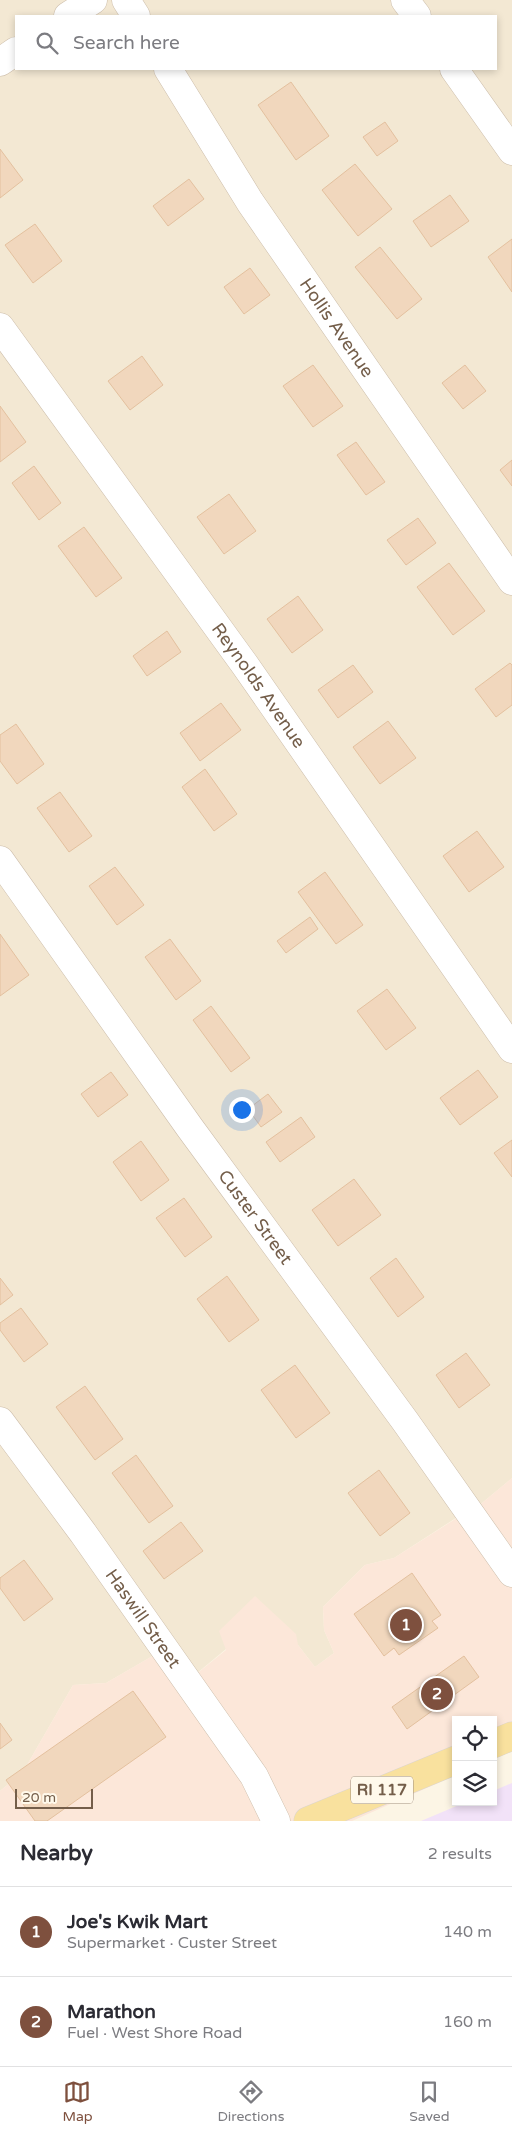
<!DOCTYPE html>
<meta charset="utf-8">
<style>
body{margin:0;font-family:"Varela Round",sans-serif;background:#f7f7f7;color:#2b2b33}
.controls{position:absolute;right:15px;bottom:15px;display:grid;overflow:hidden;border-radius:0px;box-shadow:0 2px 8px #0003}
.controls button{width:45px;height:45px;display:grid;place-items:center;padding:0;border:0;border-bottom:1px solid #e1e1e2;background:#fff;color:#2b2b33;font:25px sans-serif}
.scale{position:absolute;left:15px;bottom:12px;width:78px;box-sizing:border-box;padding-left:5px;border:2px solid #745e4a;border-top:0;font-size:14px;line-height:18px;white-space:nowrap;color:#745e4a;-webkit-text-stroke:4px #fff9eb;paint-order:stroke}
.you{position:absolute;left:241px;top:1109px;width:18px;height:18px;margin:-12px;border:4px solid #fff;border-radius:50%;background:#1a73e8;box-shadow:0 0 0 8px #1a73e833}
.badge{display:grid;place-items:center;width:32px;height:32px;border-radius:50%;background:#7e503e;color:#fff;font-size:16px;font-weight:700}
.pin{position:absolute;translate:-50% -50%;border:2px solid #fff;box-shadow:0 1px 5px #0006}
.list{margin:0;padding:0;list-style:none}
h2{display:flex;justify-content:space-between;align-items:center;height:65px;margin:0;padding:0 20px;font-size:21px}
h2 small{font-size:16px;font-weight:400;color:#7c7c81}
.list li{display:grid;grid-template-columns:32px 1fr auto;gap:15px;align-items:center;box-sizing:border-box;height:90px;padding:0 20px;border-top:1px solid #e1e1e2}
.list b{display:block;font-size:19px;white-space:nowrap}
.list p{margin:0;font-size:16px;white-space:nowrap;color:#7c7c81}
.list em{font-size:16px;font-style:normal;color:#7c7c81}
.icon{flex:none;width:28px;height:28px;fill:none;stroke:currentColor;stroke-width:2;stroke-linecap:round;stroke-linejoin:round}
.map{position:relative;flex:none;width:512px;height:1821px;overflow:hidden}
.search{position:absolute;background:#fff;box-shadow:0 2px 8px #0003;left:15px;right:15px;top:15px;height:55px;display:flex;align-items:center;gap:12px;box-sizing:border-box;padding:0 18px;border-radius:0px;color:#7c7c81;font-size:19px}
.sheet{height:245px;background:#fff}
nav{display:flex;justify-content:space-around;align-items:center;box-sizing:border-box;height:70px;border-top:1px solid #e1e1e2;background:#fff;font-size:14px;color:#7c7c81}
nav a{display:grid;justify-items:center;gap:2px}
nav .on{color:#7e503e}
.map>svg:first-child{display:block}
.residential{fill:#f3e8d3;fill-rule:evenodd}
.commercial{fill:#fce7d9}
.education{fill:#f2e2f8}
.building{fill:#f1d7bd;stroke:#e3c09e}
.lines{fill:none;stroke-linecap:round;stroke-linejoin:round}
.minor-casing{stroke:#cdbeab;stroke-width:29}
.primary-casing{stroke:#dbd5d0;stroke-width:29}
.minor{stroke:#fff;stroke-width:28}
.primary{stroke:#f9e19e;stroke-width:28}
.labels{text-anchor:middle;dominant-baseline:central;stroke-width:5;stroke-linejoin:round;paint-order:stroke}
.shield{fill:#fff9eb;stroke:#9e8c7a;stroke-width:1}
.shield-label{font-size:16px;font-weight:bold;fill:#745e4a}
.street-label{font-size:18px;fill:#745e4a;stroke:#fff9eb}
</style>
<div class="map">
<svg width="512" height="1821" viewBox="0 0 512 1821">
<rect width="100%" height="100%" fill="#fcf5e5"/>
<!-- residential -->
<path class="residential" d="M0 0H512V1478L470 1513 459 1516 394 1558 365 1565 323 1607 324 1630 334 1653 315 1667 298 1645 226 1649 184 1684 156 1654 106 1683 73 1685 23 1772 0 1791ZM16 16H496V69H16Z"/>
<!-- commercial -->
<path class="commercial" d="M512 1478V1750L493 1758V1720H456V1775L352 1821H0V1791L23 1772 73 1685 106 1683 156 1654 184 1684 226 1650 219 1631 255 1596 296 1634 298 1645 315 1667 334 1653 324 1630 323 1607 365 1565 394 1558 460 1516 470 1513Z"/>
<!-- education -->
<path class="education" d="M512 1783V1821H421L466 1802H493V1791Z"/>
<!-- building -->
<path class="building" d="M291 82 329 136 296 160 258 105Z
M385 122 398 141 377 156 363 137Z
M0 149 23 180 0 198Z
M355 164 392 209 358 236 322 190Z
M189 179 204 199 168 226 153 206Z
M450 195 469 221 431 247 413 221Z
M35 224 62 261 33 283 5 245Z
M512 239V292L488 257Z
M380 247 422 299 397 319 355 267Z
M250 268 270 295 244 314 224 287Z
M142 356 163 385 130 410 108 381Z
M313 365 343 406 313 427 283 386Z
M465 365 486 391 463 409 442 383Z
M0 406 26 442 0 462Z
M356 442 385 482 366 495 337 455Z
M512 460V486L500 470Z
M34 466 61 503 39 520 12 483Z
M229 494 256 531 224 554 197 517Z
M418 518 436 543 406 565 387 540Z
M84 527 122 578 96 597 58 546Z
M449 563 485 611 453 635 417 587Z
M298 596 323 630 292 653 267 619Z
M167 631 181 652 147 676 133 656Z
M510 663 512 665V705L496 717 475 689Z
M353 665 373 692 338 718 318 690Z
M221 703 241 730 200 761 180 733Z
M388 721 416 758 380 784 353 747Z
M16 724 44 764 17 784 0 761V735Z
M205 769 237 814 214 831 182 787Z
M60 792 92 836 69 852 37 808Z
M477 831 504 867 469 892 443 856Z
M115 867 144 905 117 925 89 886Z
M325 872 363 925 336 944 298 892Z
M310 917 318 929 286 953 277 941Z
M0 934 29 975 0 996Z
M170 939 201 981 176 1000 145 957Z
M387 989 416 1028 386 1050 357 1011Z
M211 1006 250 1058 231 1072 193 1020Z
M478 1070 498 1097 460 1125 440 1098Z
M111 1072 128 1095 98 1117 81 1094Z
M268 1094 282 1112 261 1127 248 1109Z
M301 1117 315 1137 280 1162 266 1142Z
M512 1140V1177L494 1153Z
M141 1141 169 1180 141 1201 113 1162Z
M354 1179 381 1215 338 1246 312 1210Z
M184 1198 212 1237 185 1257 156 1218Z
M396 1258 424 1297 398 1317 370 1278Z
M227 1276 259 1320 229 1342 197 1299Z
M0 1278 13 1295 0 1305Z
M21 1308 48 1344 24 1362 0 1330V1323Z
M466 1353 490 1385 459 1408 436 1375Z
M295 1365 330 1413 296 1438 261 1390Z
M85 1386 123 1439 95 1460 56 1407Z
M136 1455 173 1506 149 1523 112 1473Z
M379 1470 410 1513 380 1536 348 1493Z
M181 1522 203 1551 164 1579 143 1551Z
M24 1560 53 1599 24 1621 0 1588V1578Z
M412 1573 441 1615 432 1621 438 1628 399 1655 394 1648 384 1656 354 1614Z
M464 1656 479 1677 407 1729 392 1707Z
M133 1691 166 1737 47 1821H35L6 1780Z
M0 1723 12 1740 0 1749Z"/>
<g class="lines">
<!-- minor casing -->
<g class="minor-casing">
<g id="minor">
<path d="M126 0 136 16"/>
<path d="M405 0 417 16"/>
<path d="M68 16 93 0"/>
<path d="M0 62 16 51"/>
<path id="s1" d="M168 69 250 202 512 581"/>
<path d="M454 69 512 151"/>
<path id="s2" d="M0 327 245 665 512 1049"/>
<path id="s3" d="M0 860 190 1128 405 1421 512 1573"/>
<path id="s4" d="M0 1421 83 1533 254 1776 276 1821"/>
</g>
</g>
<!-- primary casing -->
<g class="primary-casing">
<path id="primary" d="M493 1744 512 1736
M308 1821 456 1760"/>
</g>
<!-- minor -->
<use href="#minor" class="minor"/>
<!-- primary -->
<use href="#primary" class="primary"/>
</g>
<g class="labels">
<!-- shield labels -->
<rect class="shield" x="351" y="1776.5" width="62" height="27" rx="4"/>
<g class="shield-label">
<text x="382" y="1790">RI 117</text>
</g>
<!-- street labels -->
<g class="street-label">
<text stroke="none"><textPath href="#s1" startOffset="309">Hollis Avenue</textPath></text>
<text stroke="none"><textPath href="#s2" startOffset="442">Reynolds Avenue</textPath></text>
<text stroke="none"><textPath href="#s3" startOffset="439">Custer Street</textPath></text>
<text stroke="none"><textPath href="#s4" startOffset="244">Haswill Street</textPath></text>
</g>
</g>
</svg>
<div class="controls">
<button><svg class="icon" aria-label="locate" viewBox="0 0 24 24"><circle cx="12" cy="12" r="6"/><path d="M12 2v4M12 18v4M2 12h4M18 12h4"/></svg></button>
<button><svg class="icon" aria-label="layers" viewBox="0 0 24 24"><path d="M12 4l9 5-9 5-9-5zM3 14l9 5 9-5"/></svg></button>
</div>
<div class="scale">20 m</div>
<div class="you"></div>
<div class="pin badge" style="left:406px;top:1625px">1</div>
<div class="pin badge" style="left:437px;top:1694px">2</div>
<div class="search"><svg class="icon" aria-label="search" viewBox="0 0 24 24"><circle cx="10" cy="10" r="6"/><path d="M15 15l6 6"/></svg>Search here</div>
</div>
<section class="sheet">
<h2>Nearby<small>2 results</small></h2>
<ul class="list">
<li><span class="badge">1</span><div><b>Joe's Kwik Mart</b><p>Supermarket · Custer Street</p></div><em>140 m</em></li>
<li><span class="badge">2</span><div><b>Marathon</b><p>Fuel · West Shore Road</p></div><em>160 m</em></li>
</ul>
</section>
<nav>
<a class="on"><svg class="icon" aria-label="map" viewBox="0 0 24 24"><path d="M3 6l6-2 6 2 6-2v14l-6 2-6-2-6 2zM9 4v14M15 6v14"/></svg>Map</a>
<a><svg class="icon" aria-label="directions" viewBox="0 0 24 24"><path d="M12 3l9 9-9 9-9-9zM9 14v-3h6M13 9l2 2-2 2"/></svg>Directions</a>
<a><svg class="icon" aria-label="saved" viewBox="0 0 24 24"><path d="M7 4h10v16l-5-4-5 4z"/></svg>Saved</a>
</nav>
